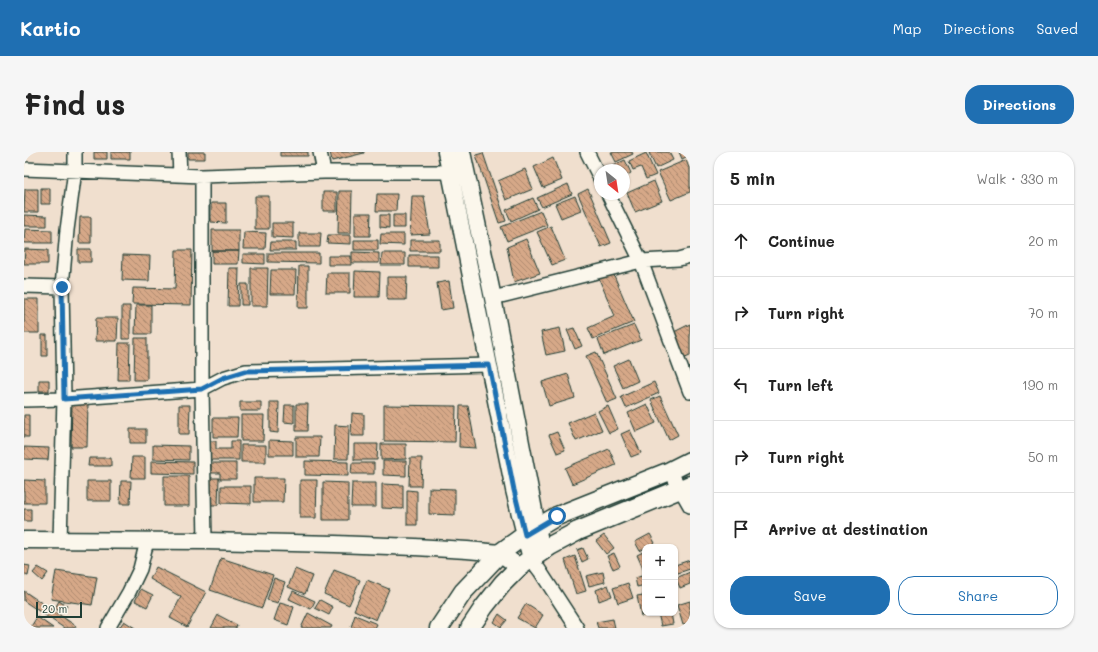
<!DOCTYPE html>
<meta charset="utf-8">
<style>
body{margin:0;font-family:Mali,sans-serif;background:#f6f6f6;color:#222}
.controls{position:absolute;right:12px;bottom:12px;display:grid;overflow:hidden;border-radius:8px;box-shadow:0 1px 3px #0004}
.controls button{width:36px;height:36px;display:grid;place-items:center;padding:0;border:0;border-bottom:1px solid #e0e0e0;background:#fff;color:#222;font:20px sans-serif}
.compass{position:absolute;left:570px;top:12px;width:36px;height:36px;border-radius:50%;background:#fff;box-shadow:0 1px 3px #0004;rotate:150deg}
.scale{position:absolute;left:12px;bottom:10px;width:46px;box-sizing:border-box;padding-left:4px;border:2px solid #1f3d34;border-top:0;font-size:11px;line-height:14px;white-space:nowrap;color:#1f3d34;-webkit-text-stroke:3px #fbf7ec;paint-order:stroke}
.stop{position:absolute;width:12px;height:12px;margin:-9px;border:3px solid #1f6fb2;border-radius:50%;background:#fff}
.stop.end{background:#1f6fb2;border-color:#fff;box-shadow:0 1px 4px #0008}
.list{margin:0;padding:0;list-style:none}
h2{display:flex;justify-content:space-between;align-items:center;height:52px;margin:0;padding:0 16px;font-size:17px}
h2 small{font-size:13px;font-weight:400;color:#767676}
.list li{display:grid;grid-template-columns:26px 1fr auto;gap:12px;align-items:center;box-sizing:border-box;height:72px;padding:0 16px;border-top:1px solid #e0e0e0}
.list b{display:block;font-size:15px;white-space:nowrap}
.list em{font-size:13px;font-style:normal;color:#767676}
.actions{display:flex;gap:8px;padding:12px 16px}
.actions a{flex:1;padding:9px 0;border:1px solid #1f6fb2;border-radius:16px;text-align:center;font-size:14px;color:#1f6fb2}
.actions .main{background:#1f6fb2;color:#fff}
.icon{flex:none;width:22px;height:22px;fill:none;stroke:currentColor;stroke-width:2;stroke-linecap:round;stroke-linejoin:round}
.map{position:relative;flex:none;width:666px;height:476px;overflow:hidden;border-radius:16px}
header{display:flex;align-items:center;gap:24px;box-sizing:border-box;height:56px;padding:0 20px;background:#1f6fb2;color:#fff}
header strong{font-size:19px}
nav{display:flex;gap:22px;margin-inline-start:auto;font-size:14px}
.intro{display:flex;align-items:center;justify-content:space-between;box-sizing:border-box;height:96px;padding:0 24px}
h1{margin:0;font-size:28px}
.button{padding:10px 18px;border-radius:16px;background:#1f6fb2;color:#fff;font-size:14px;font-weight:700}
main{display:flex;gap:24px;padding:0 24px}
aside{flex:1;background:#fff;border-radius:16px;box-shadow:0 1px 3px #0004}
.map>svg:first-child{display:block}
.building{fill:url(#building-back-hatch);stroke:#1f3d34}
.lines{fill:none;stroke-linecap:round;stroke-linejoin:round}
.minor-casing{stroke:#1f3d34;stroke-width:16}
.tertiary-casing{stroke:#1f3d34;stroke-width:19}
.secondary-casing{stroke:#1f3d34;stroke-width:21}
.minor{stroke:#fbf7ec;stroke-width:13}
.tertiary{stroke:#fbf7ec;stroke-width:16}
.secondary{stroke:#fbf7ec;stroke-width:18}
.route{stroke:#1f6fb2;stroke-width:5}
</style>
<header>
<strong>Kartio</strong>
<nav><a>Map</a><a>Directions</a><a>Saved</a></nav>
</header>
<div class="intro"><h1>Find us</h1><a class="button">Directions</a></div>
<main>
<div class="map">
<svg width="666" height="476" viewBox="0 0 666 476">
<defs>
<pattern id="building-back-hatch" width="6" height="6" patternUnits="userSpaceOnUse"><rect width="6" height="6" fill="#d6a888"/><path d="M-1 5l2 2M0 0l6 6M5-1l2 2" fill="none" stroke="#ad8a70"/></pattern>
</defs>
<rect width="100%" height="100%" fill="#f0dfce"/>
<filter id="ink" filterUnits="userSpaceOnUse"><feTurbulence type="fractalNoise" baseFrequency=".025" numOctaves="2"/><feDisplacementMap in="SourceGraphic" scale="8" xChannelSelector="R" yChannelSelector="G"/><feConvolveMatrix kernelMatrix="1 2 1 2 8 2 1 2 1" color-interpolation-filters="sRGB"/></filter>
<g filter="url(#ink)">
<!-- building -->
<path class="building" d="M70 0H83V7H70Z
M87 0H106V7H87Z
M164 0H181V7H164Z
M256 0H284V4H256Z
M306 0H340V1L308 9Z
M587 0H608L609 2 592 10Z
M627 0H645L649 8 632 16 625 1Z
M655 0H666V3L658 7Z
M459 1 482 69 475 71 452 3Z
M622 1 632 23 622 27 617 15 609 18 605 9Z
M529 6 538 28 519 36 510 15Z
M601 8 607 21 600 25V18H580Z
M662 8 665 16 666 15V40L647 48 634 20Z
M501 17 509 37 482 48 474 29Z
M630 29 638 49 611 60 603 41Z
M544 32 548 42 518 55 513 46Z
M17 36H26V52H17Z
M1 37H14V60H0Z
M564 37 587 91 577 95 554 42Z
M315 39H328L327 81H314Z
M299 40H313V59H299Z
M353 42H373L372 59H352Z
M231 44H245V77H231Z
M388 44H400L406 82 386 83Z
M551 44 557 58 537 66 531 52Z
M509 46 514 57 487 69 482 58Z
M187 51H202V71L187 70Z
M517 59 523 73 483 89 477 75Z
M331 61H347L346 84H331Z
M0 63 23 64V74H0Z
M356 63H365V76L356 75Z
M369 63H381V76H369Z
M56 65H67V91H55Z
M248 71H269V86L248 85Z
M527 74 541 108 528 113 513 80Z
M1 77 28 78V91H0Z
M188 78H215V99H188Z
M220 80 242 81 241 97H219Z
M275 81H297L296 95H275Z
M357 82H380V93L356 92Z
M304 83H327V92L303 91Z
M502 87 516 121 490 130 483 95Z
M330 88H354V98H330Z
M386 88H416V99H386Z
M247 90H272V98H246Z
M1 97 24 98V112H0Z
M54 97H67V110H54Z
M152 98H168L167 153 108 152 109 136 151 137Z
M188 99H215L214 112H188Z
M328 100 355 101V111H328Z
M244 101H295V111L244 110Z
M358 101H381V113H357Z
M219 102H241V112L219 111Z
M99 103 126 104 125 129 98 128Z
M385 103H414V115H385Z
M304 104H327V113H304Z
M275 114H284V156H274Z
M205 116H215L214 154H204Z
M227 116H244L243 154H227Z
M247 118H272L271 142H246Z
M331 119 356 120 355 145H330Z
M303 121H326V141H302Z
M589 121 610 170 569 187 564 176 591 164 575 127Z
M363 125H383L382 148H363Z
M425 129 429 156 417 158 413 131Z
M217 132H224V153H217Z
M0 147H15V181H0Z
M112 153H127V182H111Z
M98 154H106V187H98Z
M72 166H94L93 189H71Z
M666 172V204L659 207 646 182Z
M610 173 617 188 580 203 574 187Z
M536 176 541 199 522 203 517 180Z
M550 176 558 194 551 197 543 178Z
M18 183H23V204H18Z
M111 186H123V228H110Z
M95 191H106L105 228H94Z
M572 200 593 247 583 251 562 204Z
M605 207 614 229 599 236 589 214Z
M544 222 551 246 525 254 518 230Z
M15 228H25V239H15Z
M630 230 635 241 602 256 597 245Z
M636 244 654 283 645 288 627 248Z
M216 250H237V259H216Z
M246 250H255L254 281 246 280Z
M48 252H64L63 295H47Z
M272 252H284L283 279H272Z
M623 252 632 271 612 280 604 261Z
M155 253H166L165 282H155Z
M261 253H270V271L260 270Z
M360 253 432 254 431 290 360 289Z
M436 254H444L452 296 435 295Z
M584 254 594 277 585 281 574 259Z
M570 260 578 278 552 289 544 271Z
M328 261 340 262V284H327Z
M0 263H5V285H0Z
M217 263H240L239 289H217Z
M189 266H214L213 285H189Z
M311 273 325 274 324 307H310Z
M106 277H122V291H106Z
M606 278 617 301 607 305 597 282Z
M533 280 541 298 533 301 525 283Z
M272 285H296L295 305H272Z
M245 288 269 289V303H245Z
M182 289H192V297H207V289H215V308H182Z
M330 292H354L353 308H330Z
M357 292H382V307L357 308Z
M129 293 165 294V308L129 307Z
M217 293H242V310H217Z
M0 295 25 296 24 308 0 307Z
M585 297 592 313 548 332 541 316Z
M108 305H121V326H107Z
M65 306H87V314H64Z
M386 306H398L397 334H385Z
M127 309 169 310V322L127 321Z
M281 309 324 310V324L281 323Z
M359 309H382V324L359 323Z
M187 311H212V327H196V321H187Z
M328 311H350V322H327Z
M140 324H165V354H140Z
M186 326H195L194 353H185Z
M230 326H260L259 350H230Z
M0 328 21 329V351H0Z
M276 328H293L292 366H276Z
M63 329H87V349H63Z
M97 329H107L106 352H96Z
M299 330 324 331V368H299Z
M328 331H352V355H327Z
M358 332 379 333V357L358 356Z
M197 334H227V352L197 351Z
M405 336 431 337V363L405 362Z
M383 338 393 339V373H383Z
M0 357H7V369H0Z
M626 382 631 391 623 395H621V396L616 399 611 390Z
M580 383 590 396 582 402 572 389Z
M559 396 564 407 558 410 553 398Z
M621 399V419H620L613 403Z
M590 401 596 414 589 417 583 404Z
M551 404 562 439 552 442 541 408Z
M197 406 249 423 238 456 186 438Z
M666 408V417L651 422V413Z
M0 413 6 414 4 424 0 423Z
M14 415 24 421 18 429 9 421Z
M132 415 182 440 163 475 146 466 157 445 126 427Z
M271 417 288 424 281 442 264 435Z
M310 418 336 428 325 453 300 442Z
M32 419 73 425 68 453 27 447Z
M579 420 581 430 565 434 562 424Z
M666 420V432L656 436 652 426Z
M621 423V433L613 435 611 426Z
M250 426 261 430 254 451 243 448Z
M343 428 365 437 352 468 330 458Z
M604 431 609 446 594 451 589 436Z
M584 433 588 444 575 449 572 438Z
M117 437 129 443 123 455 111 449Z
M0 439 52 474 51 476H40L0 449Z
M269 439 291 449 287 457 265 447Z
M619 443 621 455V461H622L623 463 617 464 613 444Z
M296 448 309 455 305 463 291 456Z
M35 449 43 454 38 461 31 456Z
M666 449V471L659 473 653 453Z
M256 451 270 455 264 473 250 468Z
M502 452 519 463 511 476 493 466Z
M284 461 308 474 307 476H277Z
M634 461H647L649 472 637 474Z
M475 462 483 468 477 475 470 470Z
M194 463 213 473 212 476H187Z
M331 463 353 472 351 476H329L327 475Z
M13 465 29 476H6Z
M589 467 591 476H574L572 470Z
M100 469 111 476H95Z"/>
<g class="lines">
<!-- minor casing -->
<g class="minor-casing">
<path id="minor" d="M155 0 156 23
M296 0 300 20
M563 0 576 26
M0 17 178 24 300 20H426
M178 24V237L181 389
M584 42 617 109 666 240
M0 134 38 135
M469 146 617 109 655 107 666 104
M0 248 40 247 178 237 199 226 222 219 465 213
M646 319 666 354
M36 389 40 247 38 135 43 78 51 18V0
M507 407 516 419 553 476
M84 476 105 440 116 417 123 389"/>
</g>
<!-- tertiary casing -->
<g class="tertiary-casing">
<path id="tertiary" d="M422 0 490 338 507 407
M438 0 469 146 518 400
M0 388 181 389 311 392 391 395 443 398 476 401 495 415"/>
</g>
<!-- secondary casing -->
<g class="secondary-casing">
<path id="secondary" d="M415 476 439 440 476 401 501 383 533 364 646 319 666 309
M446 476 460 455 479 431 495 415 526 394 554 379 666 333"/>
</g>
<!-- minor -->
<use href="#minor" class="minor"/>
<!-- tertiary -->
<use href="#tertiary" class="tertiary"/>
<!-- secondary -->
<use href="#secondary" class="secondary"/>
</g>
</g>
<g class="lines" filter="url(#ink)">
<!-- route -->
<path class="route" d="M38 135 40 247 178 237 199 226 222 219 465 213 490 338 501 383 533 364"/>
</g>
</svg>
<div class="controls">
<button>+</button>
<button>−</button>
</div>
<svg class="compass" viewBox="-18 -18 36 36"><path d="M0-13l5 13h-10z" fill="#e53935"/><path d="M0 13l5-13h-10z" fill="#767676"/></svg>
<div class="scale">20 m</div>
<div class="stop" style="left:533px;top:364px"></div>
<div class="stop end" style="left:38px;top:135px"></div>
</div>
<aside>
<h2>5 min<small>Walk · 330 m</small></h2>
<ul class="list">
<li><svg class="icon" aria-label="ahead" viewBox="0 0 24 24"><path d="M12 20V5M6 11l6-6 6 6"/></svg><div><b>Continue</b></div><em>20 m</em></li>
<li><svg class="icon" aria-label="right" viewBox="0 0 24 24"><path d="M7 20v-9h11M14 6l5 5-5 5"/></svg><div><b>Turn right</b></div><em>70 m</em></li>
<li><svg class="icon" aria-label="left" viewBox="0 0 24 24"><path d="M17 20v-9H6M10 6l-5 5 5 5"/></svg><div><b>Turn left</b></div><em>190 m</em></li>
<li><svg class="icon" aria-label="right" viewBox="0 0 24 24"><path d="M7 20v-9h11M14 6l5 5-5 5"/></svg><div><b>Turn right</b></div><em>50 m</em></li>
<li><svg class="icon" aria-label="arrive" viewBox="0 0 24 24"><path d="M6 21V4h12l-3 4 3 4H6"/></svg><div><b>Arrive at destination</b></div></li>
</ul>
<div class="actions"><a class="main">Save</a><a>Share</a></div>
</aside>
</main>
